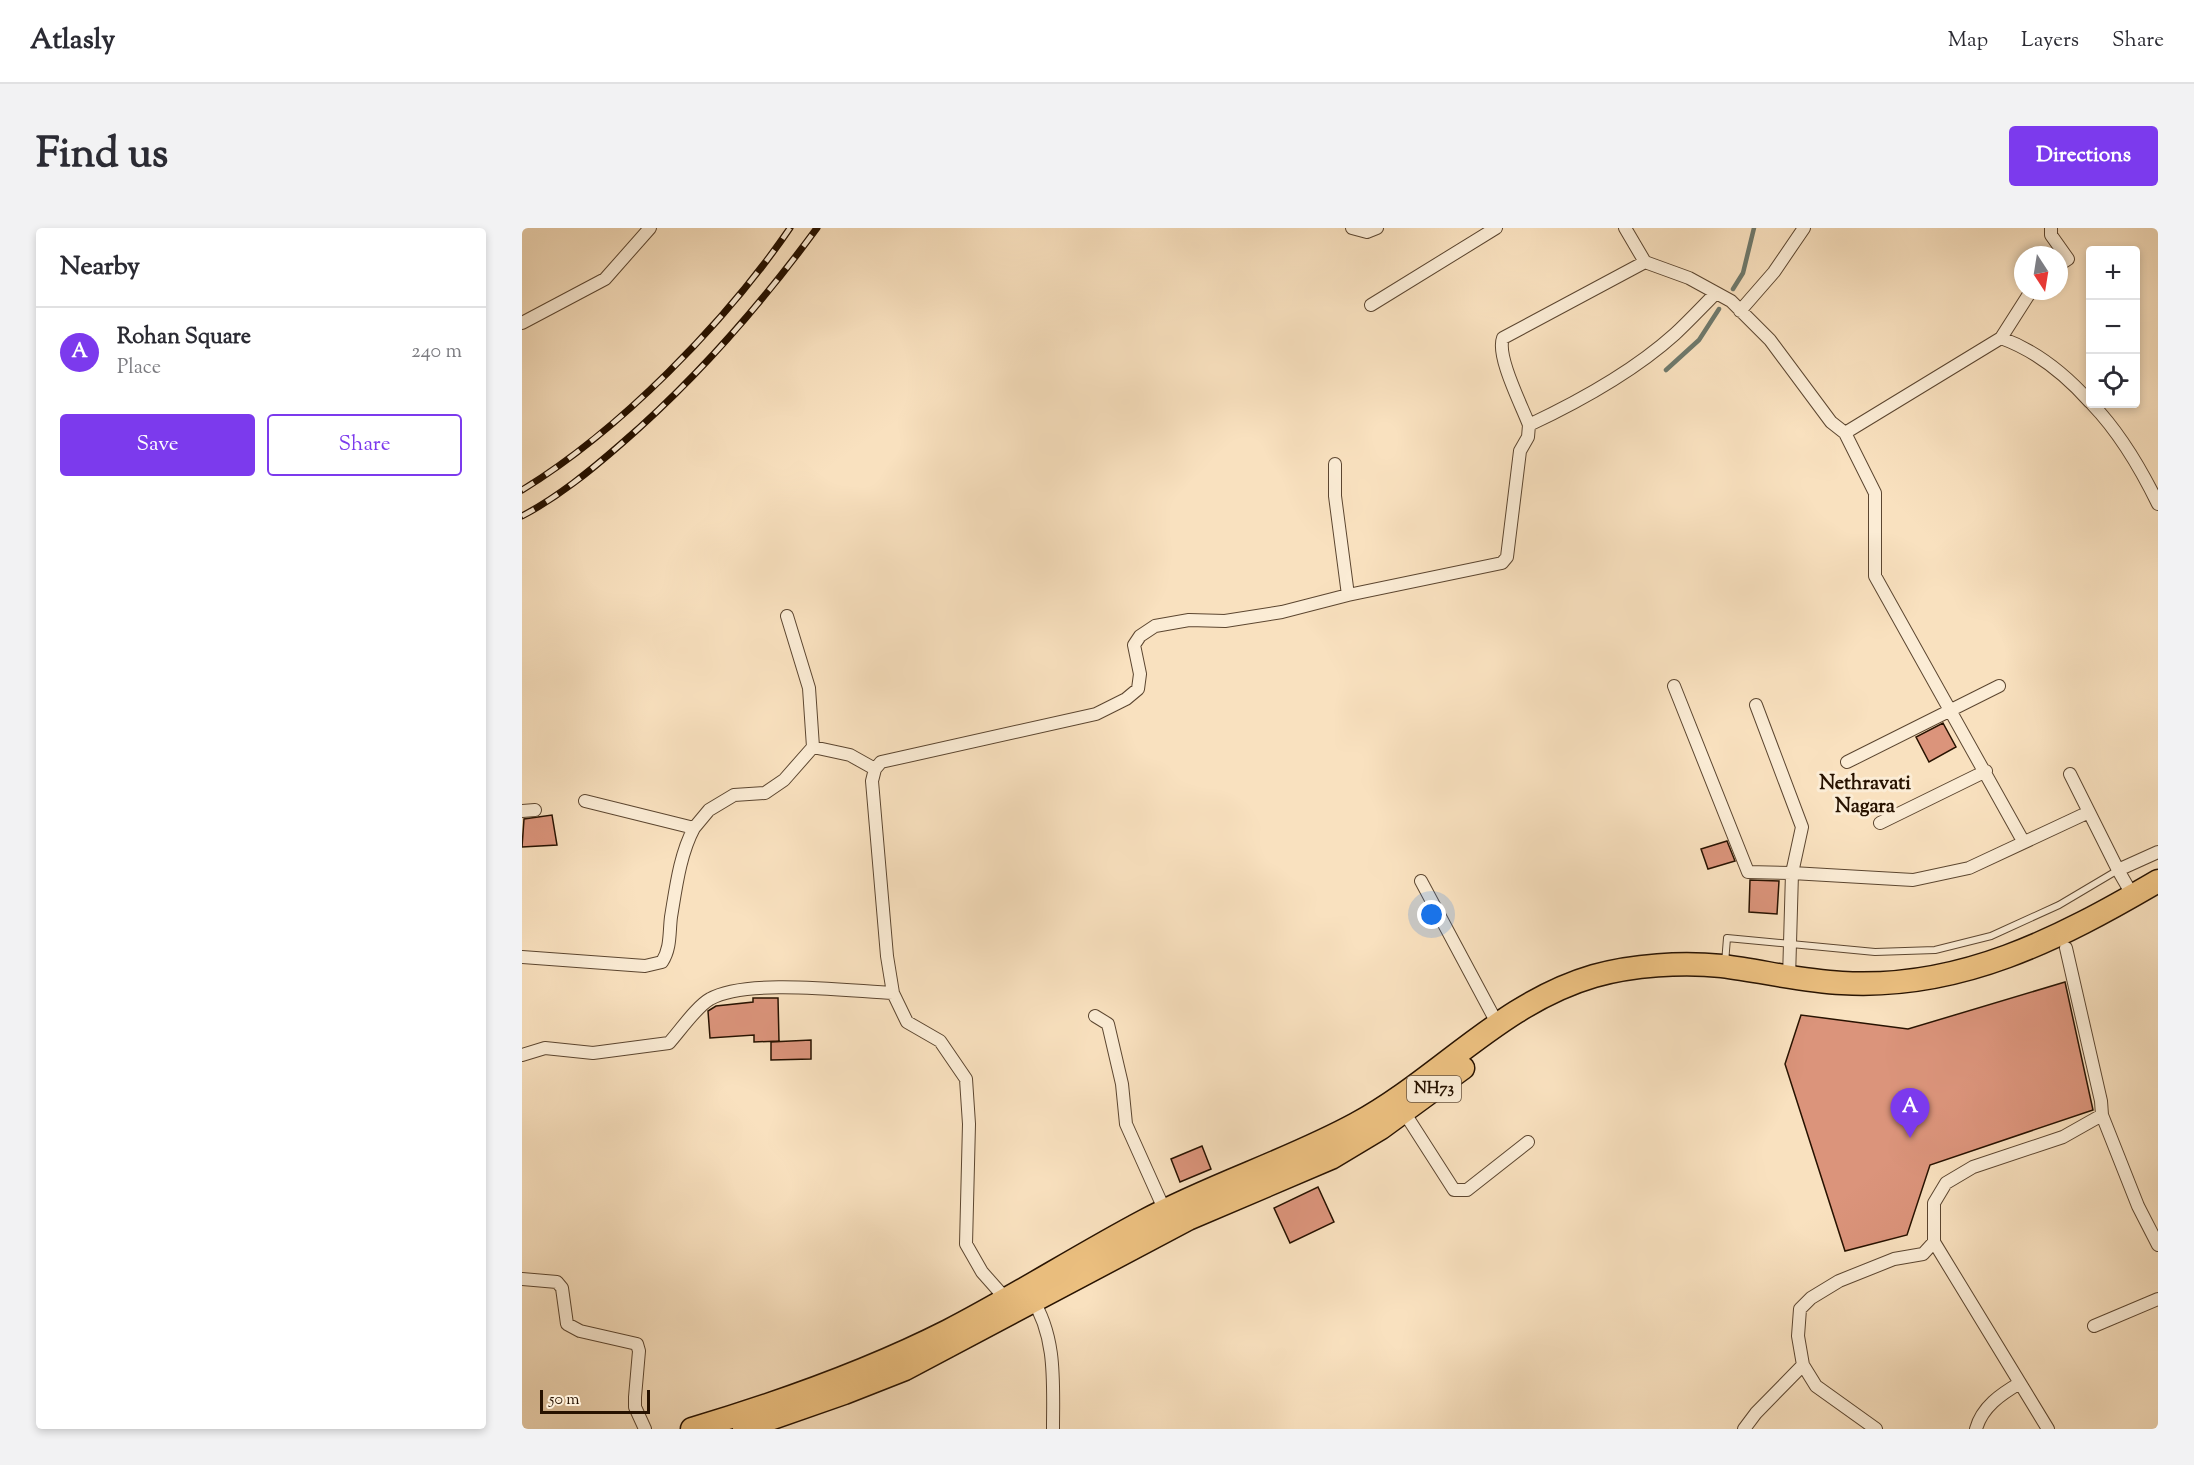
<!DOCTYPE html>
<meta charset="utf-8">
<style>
body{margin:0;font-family:"Sorts Mill Goudy",serif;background:#f2f2f3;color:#2b2b33}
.controls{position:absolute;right:18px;top:18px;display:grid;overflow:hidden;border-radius:6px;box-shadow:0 3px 9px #0003}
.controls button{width:54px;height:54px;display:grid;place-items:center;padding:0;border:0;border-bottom:2px solid #e1e1e2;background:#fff;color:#2b2b33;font:30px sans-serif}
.compass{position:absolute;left:1492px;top:18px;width:54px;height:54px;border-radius:50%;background:#fff;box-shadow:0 3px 9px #0003;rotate:168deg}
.scale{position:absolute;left:18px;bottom:15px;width:110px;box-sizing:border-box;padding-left:6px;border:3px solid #271200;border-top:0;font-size:16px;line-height:21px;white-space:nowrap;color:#271200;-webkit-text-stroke:4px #fbecd5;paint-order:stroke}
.you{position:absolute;left:910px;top:687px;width:21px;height:21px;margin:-15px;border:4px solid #fff;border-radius:50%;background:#1a73e8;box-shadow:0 0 0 9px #1a73e833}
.badge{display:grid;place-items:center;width:39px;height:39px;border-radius:50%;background:#7c3aed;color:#fff;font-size:20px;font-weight:700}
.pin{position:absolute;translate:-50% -50px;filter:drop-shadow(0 2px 3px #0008)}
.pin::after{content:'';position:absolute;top:32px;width:21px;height:18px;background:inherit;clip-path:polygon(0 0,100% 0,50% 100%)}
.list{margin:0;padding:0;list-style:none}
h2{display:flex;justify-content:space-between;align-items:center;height:78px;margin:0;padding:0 24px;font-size:26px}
h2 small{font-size:20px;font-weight:400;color:#7c7c81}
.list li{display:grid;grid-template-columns:39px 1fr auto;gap:18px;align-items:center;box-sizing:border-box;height:90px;padding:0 24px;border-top:2px solid #e1e1e2}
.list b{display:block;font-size:22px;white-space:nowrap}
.list p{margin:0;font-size:20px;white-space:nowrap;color:#7c7c81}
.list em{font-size:20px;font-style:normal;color:#7c7c81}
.actions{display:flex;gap:12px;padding:18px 24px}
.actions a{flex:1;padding:14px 0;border:2px solid #7c3aed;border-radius:6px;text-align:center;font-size:21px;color:#7c3aed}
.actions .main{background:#7c3aed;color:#fff}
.icon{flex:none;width:33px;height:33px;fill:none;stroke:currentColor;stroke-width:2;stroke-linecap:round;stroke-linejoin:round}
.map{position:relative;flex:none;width:1636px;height:1201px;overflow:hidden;border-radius:6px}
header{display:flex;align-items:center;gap:36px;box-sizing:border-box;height:84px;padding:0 30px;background:#fff;border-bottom:2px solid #e1e1e2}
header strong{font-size:28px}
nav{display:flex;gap:33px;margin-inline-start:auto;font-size:21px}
.intro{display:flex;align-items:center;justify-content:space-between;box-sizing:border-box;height:144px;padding:0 36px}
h1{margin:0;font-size:42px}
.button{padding:15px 27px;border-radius:6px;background:#7c3aed;color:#fff;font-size:21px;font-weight:700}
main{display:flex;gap:36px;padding:0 36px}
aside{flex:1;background:#fff;border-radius:6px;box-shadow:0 3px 9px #0003}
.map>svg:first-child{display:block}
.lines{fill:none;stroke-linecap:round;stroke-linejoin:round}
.stream{stroke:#6e796c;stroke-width:4.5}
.building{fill:#db947b;stroke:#271200;stroke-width:1.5}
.lane-casing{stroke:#5c4630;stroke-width:8}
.street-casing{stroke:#5c4630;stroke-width:14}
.highway-casing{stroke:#271200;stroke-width:25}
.lane{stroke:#fbecd5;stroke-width:6}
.street{stroke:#fbecd5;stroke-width:12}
.highway{stroke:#ecc080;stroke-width:22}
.rail-casing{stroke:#271200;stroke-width:7}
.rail{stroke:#fbecd5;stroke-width:4.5;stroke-dasharray:14;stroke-linecap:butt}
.labels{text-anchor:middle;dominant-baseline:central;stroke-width:6;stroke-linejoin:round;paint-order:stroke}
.shield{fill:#fbecd5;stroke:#675340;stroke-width:1.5}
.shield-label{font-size:16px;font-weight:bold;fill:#271200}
.neighbourhood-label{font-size:20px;font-weight:bold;fill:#271200;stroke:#fbecd5}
</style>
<header>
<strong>Atlasly</strong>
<nav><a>Map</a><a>Layers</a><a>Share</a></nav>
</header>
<div class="intro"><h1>Find us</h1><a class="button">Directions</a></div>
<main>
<aside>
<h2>Nearby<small></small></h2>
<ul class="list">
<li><span class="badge">A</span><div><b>Rohan Square</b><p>Place</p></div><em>240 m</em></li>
</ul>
<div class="actions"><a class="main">Save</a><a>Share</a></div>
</aside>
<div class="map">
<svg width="1636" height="1201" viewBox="0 0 1636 1201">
<rect width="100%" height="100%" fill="#f9e1bf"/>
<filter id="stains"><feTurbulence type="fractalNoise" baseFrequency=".00333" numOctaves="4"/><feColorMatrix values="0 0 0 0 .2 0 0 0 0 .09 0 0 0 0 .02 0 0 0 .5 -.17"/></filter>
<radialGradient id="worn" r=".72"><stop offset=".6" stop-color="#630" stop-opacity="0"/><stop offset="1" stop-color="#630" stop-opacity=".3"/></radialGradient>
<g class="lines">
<!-- stream -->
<path class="stream" d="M1211 61 1221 45 1232 0
M1144 142 1177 112 1197 81"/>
</g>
<!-- building -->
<path class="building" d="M1421 495 1434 519 1407 534 1394 509Z
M30 587 35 617 0 619 2 591Z
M1205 613 1213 633 1186 641 1179 621Z
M1228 652 1257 653 1255 686 1227 684Z
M1543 754 1571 882 1408 937 1385 1007 1323 1023 1263 836 1279 787 1386 801Z
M231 770H256L257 813 232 814V807L188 810 186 783 194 778 231 774Z
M289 812V831L249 832V814Z
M680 918 689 941 658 954 649 931Z
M796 959 812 994 768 1015 752 980Z"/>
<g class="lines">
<!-- lane casing -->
<g class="lane-casing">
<path id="lane" d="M1203 735 1205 710 1353 724 1413 722 1469 708 1537 677 1596 642"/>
</g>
<!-- street casing -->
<g class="street-casing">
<path id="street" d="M830 0 845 4 855 0
M1103 0 1123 34 1167 50 1209 73 1248 112 1309 194 1323 205 1479 110C1515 123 1543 146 1568 174
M1529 0V7L1546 31 1537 37
M849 77 974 0
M1218 83 1252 44 1282 0
M0 95 83 51 128 0
M1479 110 1509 63
M1570 176C1598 205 1618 239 1636 276
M1007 197C1058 173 1112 143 1153 106 1167 93 1180 79 1193 66
M1323 205 1353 265V348L1501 613
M813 236V268L826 367
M1152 458 1226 644 1270 645 1280 599 1234 477
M291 519 328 527 353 541
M1325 534 1477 458
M1548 546 1596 642
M63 573 172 600 187 582 212 567 243 565 262 552 291 519 287 460 265 388
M0 583 13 582
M1358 595 1464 543
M899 653 975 795
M1611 668 1596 642 1636 624
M0 729 123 738 140 734C149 720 147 705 149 689 154 659 158 626 172 600
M1267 750 1270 645 1391 652 1447 640 1567 584
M573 788 586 796 600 856 604 896 643 983
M0 827 23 820 71 825 147 815C157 804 175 778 188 771 224 750 327 763 371 765
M882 884 932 962H945L1006 914
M1580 887 1616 978 1636 1017
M1412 1014 1526 1201
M0 1051 35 1054 40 1060 45 1096 58 1103 115 1116 117 1123 113 1169V1179L123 1201
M509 1069C535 1109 531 1155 531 1201
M483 1070 460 1044 444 1016 447 896 444 851 418 813 385 794 371 765 365 728 350 553 353 541 359 534 574 486 604 471 616 461 618 446 612 417 618 408 633 398 667 392 703 393 760 384 826 367 980 335 985 329 998 223 1006 209 1007 197C1000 178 974 128 981 110L1123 34
M1572 1098 1636 1071
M1222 1201 1234 1185 1281 1137
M1354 1201 1294 1158 1281 1137 1276 1108 1278 1081 1289 1070 1317 1053 1372 1031 1401 1026 1412 1014V975L1424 955 1451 939 1541 909 1580 887 1579 873 1544 720
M1454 1201C1460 1179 1479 1166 1498 1155"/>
</g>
<!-- highway casing -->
<g class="highway-casing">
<path id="highway" d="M222 1200 322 1165 383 1141 666 991 809 930 859 900 941 840
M170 1201C257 1175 345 1144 426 1103 492 1069 556 1028 622 993 691 956 766 933 834 896 917 851 979 775 1072 748 1111 737 1160 734 1200 738 1240 743 1279 753 1320 755 1438 762 1537 711 1636 653"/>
</g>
<!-- lane -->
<use href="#lane" class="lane"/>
<!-- street -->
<use href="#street" class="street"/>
<!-- highway -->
<use href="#highway" class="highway"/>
<!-- rail casing -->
<g class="rail-casing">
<path id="rail" d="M0 262C97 203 204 94 268 0
M0 288C36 269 68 243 99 216 173 152 237 79 295 0"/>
</g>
<!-- rail -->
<use href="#rail" class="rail"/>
</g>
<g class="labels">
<!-- shield labels -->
<rect class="shield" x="885" y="848" width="54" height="26" rx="4.5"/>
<g class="shield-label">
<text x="912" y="861">NH73</text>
</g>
<!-- neighbourhood labels -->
<g class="neighbourhood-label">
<text x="1343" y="556">Nethravati<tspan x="1343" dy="23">Nagara</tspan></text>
</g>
</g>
<rect width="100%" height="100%" filter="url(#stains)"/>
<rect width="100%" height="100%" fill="url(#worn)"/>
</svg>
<div class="controls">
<button>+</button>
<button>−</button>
<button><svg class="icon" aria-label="locate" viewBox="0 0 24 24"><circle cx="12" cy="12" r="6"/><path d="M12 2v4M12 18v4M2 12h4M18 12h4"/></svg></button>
</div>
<svg class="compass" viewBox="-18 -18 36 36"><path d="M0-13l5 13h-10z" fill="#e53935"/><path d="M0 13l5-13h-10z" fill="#7c7c81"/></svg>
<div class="scale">50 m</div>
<div class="you"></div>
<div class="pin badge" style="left:1388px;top:910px">A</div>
</div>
</main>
